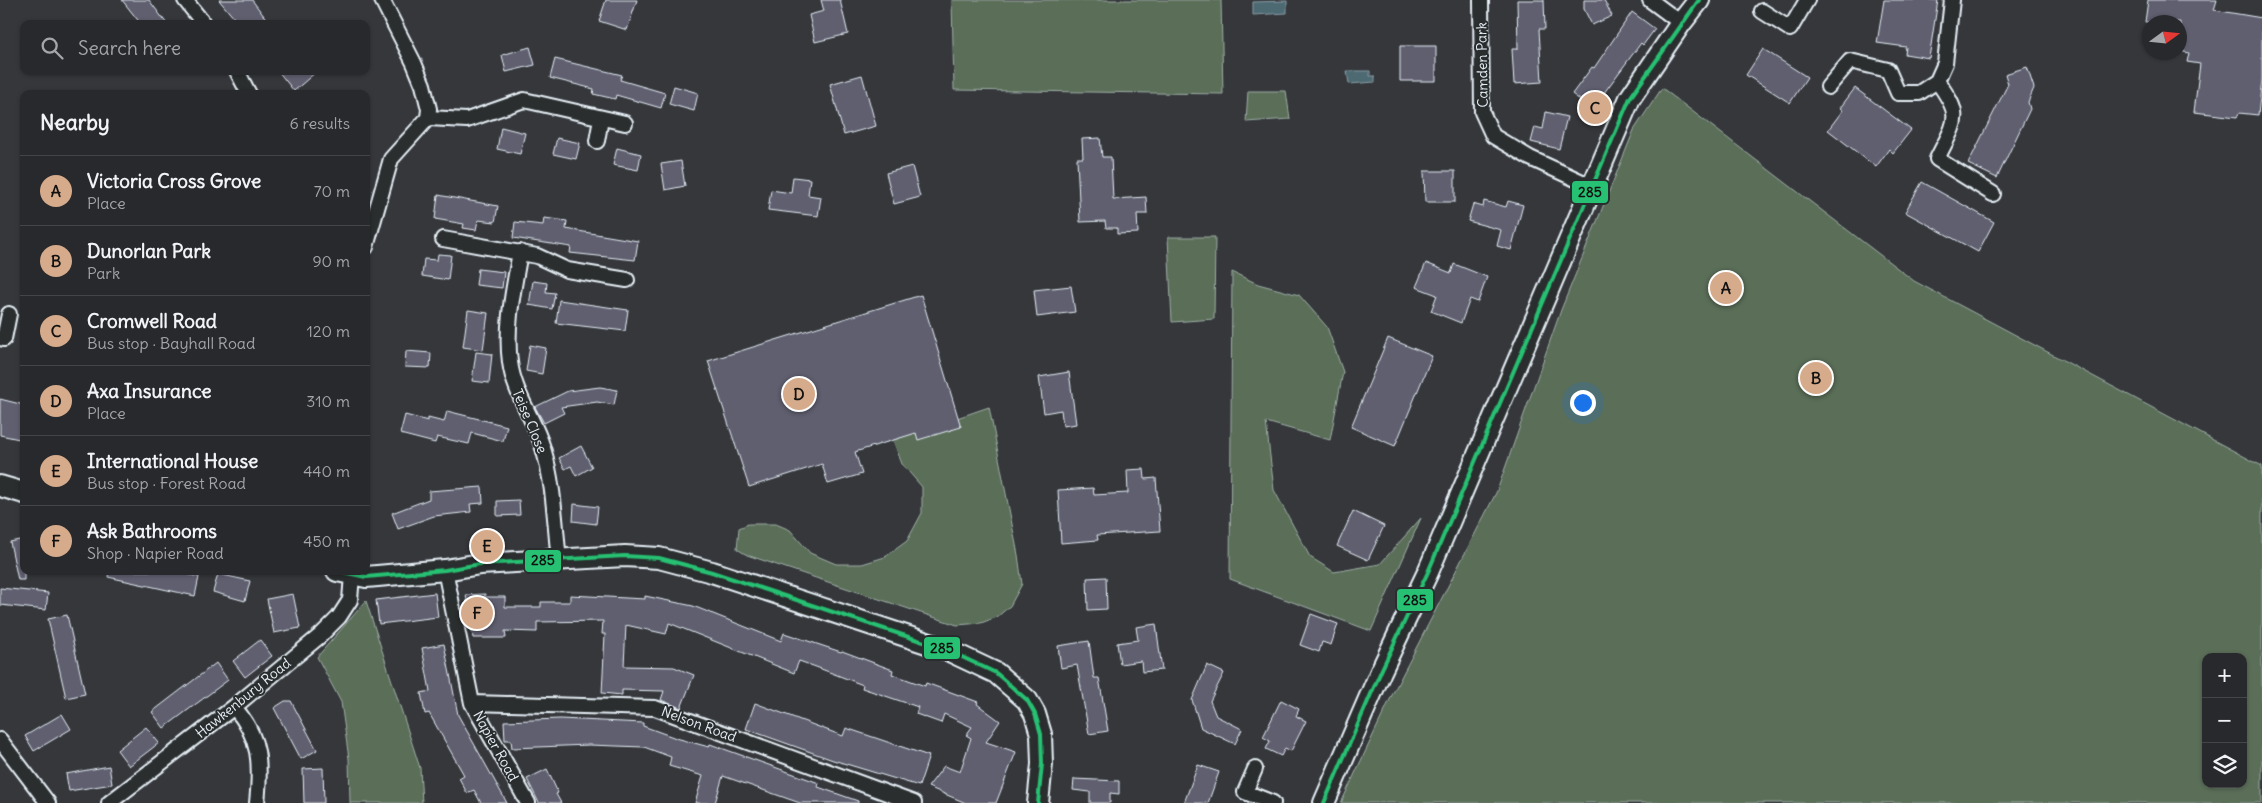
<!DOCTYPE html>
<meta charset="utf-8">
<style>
body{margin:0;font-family:Delius,sans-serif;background:#303134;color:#f1f3f6}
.controls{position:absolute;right:15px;bottom:15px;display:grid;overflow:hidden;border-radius:10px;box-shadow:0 1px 4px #0004}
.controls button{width:45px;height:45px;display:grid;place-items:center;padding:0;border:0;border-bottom:1px solid #444548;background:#28292c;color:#f1f3f6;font:25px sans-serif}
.compass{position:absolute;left:2142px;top:15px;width:45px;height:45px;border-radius:50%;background:#28292c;box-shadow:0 1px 4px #0004;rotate:75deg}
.you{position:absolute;left:1582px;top:402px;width:18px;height:18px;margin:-12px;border:4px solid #fff;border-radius:50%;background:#1a73e8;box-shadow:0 0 0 8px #1a73e833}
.badge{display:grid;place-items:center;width:32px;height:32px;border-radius:50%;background:#d6ab8b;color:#111;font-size:16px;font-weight:700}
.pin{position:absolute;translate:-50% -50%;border:2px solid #fff;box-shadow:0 1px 5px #0006}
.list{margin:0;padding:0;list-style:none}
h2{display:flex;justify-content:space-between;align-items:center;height:65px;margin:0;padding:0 20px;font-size:21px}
h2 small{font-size:16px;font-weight:400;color:#a5a6a9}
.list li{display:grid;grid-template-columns:32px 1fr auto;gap:15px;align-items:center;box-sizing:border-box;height:70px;padding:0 20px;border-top:1px solid #444548}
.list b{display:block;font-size:19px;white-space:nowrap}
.list p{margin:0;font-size:16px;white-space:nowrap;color:#a5a6a9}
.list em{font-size:16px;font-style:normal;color:#a5a6a9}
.icon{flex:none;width:28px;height:28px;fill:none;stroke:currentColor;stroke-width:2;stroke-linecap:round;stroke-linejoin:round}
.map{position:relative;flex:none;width:2262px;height:803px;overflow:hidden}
.search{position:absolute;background:#28292c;box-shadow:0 1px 4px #0004;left:20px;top:20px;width:350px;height:55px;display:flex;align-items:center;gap:12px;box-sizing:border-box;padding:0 18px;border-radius:10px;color:#a5a6a9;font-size:19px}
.panel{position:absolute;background:#28292c;box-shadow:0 1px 4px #0004;left:20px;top:90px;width:350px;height:485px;border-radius:10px}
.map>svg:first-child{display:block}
.green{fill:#5a6e59;stroke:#a1b0a8;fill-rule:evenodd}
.water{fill:#4d6972;stroke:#8b9fa8}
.building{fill:#605f70;stroke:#e8f1f8}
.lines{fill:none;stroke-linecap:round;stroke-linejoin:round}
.street-casing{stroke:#e8f1f8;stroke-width:18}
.secondary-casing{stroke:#e8f1f8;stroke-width:24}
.street{stroke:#2a2d2e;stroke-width:14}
.secondary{stroke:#2a2d2e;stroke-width:20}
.bus-1-casing{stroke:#2a2d2e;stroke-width:8}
.bus-1{stroke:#26c172;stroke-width:4}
.labels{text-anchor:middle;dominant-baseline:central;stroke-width:4;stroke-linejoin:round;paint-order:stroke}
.street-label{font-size:14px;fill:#e8f1f8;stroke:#2a2d2e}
.line-badge{stroke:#2a2d2e;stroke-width:2}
.pale-badge-label{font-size:14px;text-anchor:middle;font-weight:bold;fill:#111}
</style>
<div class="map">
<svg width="2262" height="803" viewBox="0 0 2262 803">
<rect width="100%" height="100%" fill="#35373b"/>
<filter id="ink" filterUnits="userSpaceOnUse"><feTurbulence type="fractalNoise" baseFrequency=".02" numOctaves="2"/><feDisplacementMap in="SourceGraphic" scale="10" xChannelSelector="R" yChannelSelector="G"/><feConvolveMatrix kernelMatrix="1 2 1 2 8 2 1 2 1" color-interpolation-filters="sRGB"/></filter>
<g filter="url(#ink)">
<!-- green -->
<path class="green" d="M952 0H1221L1223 94 954 90Z
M1662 88 1914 281 2262 466V803H1341L1394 691 1497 491 1561 310 1634 130ZM2206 657H2243V784H2206Z
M1248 91H1286L1290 119 1246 122Z
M1168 237H1215L1214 319 1172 322Z
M1232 272 1258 284 1299 295 1327 327 1343 372 1330 440 1266 422 1274 490 1310 557 1334 572 1380 564 1421 518 1371 631 1230 579Z
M989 407 1018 555 1022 584 1010 606 997 617 981 623 957 625 747 555 737 549 739 528 748 524H776L790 530 810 553 836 564H862L885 557 907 541 922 513V487L902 464 893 440Z
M366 601 420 768 422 803H350L349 759 341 702 317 657Z"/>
<!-- water -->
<path class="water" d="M1287 1V13L1253 15V2Z
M1347 71H1370V76H1375V82L1349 84Z"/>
<!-- building -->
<path class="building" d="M122 0H149L167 24H141Z
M219 0H252L270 24H239Z
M606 0H637L627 30 599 21Z
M821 0H840L848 34 815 42 809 15 824 11Z
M1517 0H1544L1545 29H1539L1542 82 1514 84 1512 49H1518Z
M1584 0H1604L1612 16 1592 25 1584 9Z
M1884 0H1938L1929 58 1905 54 1906 47 1877 43Z
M2148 0H2217L2214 10 2262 18V79L2258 115 2239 113 2237 117 2194 112 2200 64 2187 62 2189 53 2180 51V22H2145Z
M1632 12 1655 29 1643 45 1641 43 1592 109 1572 94 1592 67 1594 68Z
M1400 46H1436V81H1400Z
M530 47 535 65 506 72 502 55Z
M1763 49 1807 77 1790 103 1746 75Z
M555 59 622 75 620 80 665 93 661 108 616 95 615 99 593 94 594 89 550 78Z
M2027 67 2034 88 2028 102 2030 109 1997 178 1968 164 2008 84 2005 74Z
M278 71H317L294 91Z
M862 75 876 126 844 135 830 84Z
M674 86 698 93 694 111 669 104Z
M1855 88 1911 130 1893 153 1889 149 1876 167 1828 130 1843 110 1840 108Z
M1546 112 1567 117 1559 149 1531 142 1535 127 1543 129Z
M501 127 525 133 520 154 497 149Z
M557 138 580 143 576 159 553 154Z
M1100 138 1102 157H1111L1113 199 1146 197 1147 214H1137L1138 233 1117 234V228H1106L1105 221 1080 222 1077 158H1083L1082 139Z
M617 148 641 154 638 170 613 165Z
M681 161 685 186 665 190 661 164Z
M912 166 920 197 894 204 886 173Z
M1424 171H1455V202H1425Z
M793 177 810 179 808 195 821 197 818 216 768 210 771 190 791 193Z
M1922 182 1994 222 1978 252 1905 212Z
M438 195 498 206 495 222 478 220 476 230 463 228 464 224 435 219Z
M1484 201 1506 207 1508 201 1523 205 1511 250 1497 246 1501 230 1468 221 1473 204 1483 207Z
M544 218 567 221 566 229 638 241 635 260 570 253 571 247 513 238 515 222 543 225Z
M438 254 451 255 448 280 422 276 424 259 437 260Z
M1426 263 1451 273 1454 264 1487 277 1478 302 1470 299 1461 323 1431 311 1437 295 1416 287Z
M478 269 504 272 502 288 476 285Z
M533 281 547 283 546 292 555 293 552 309 529 305Z
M1071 286 1075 312 1037 317 1034 290Z
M921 295 961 427 918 440 916 433 855 452 862 474 828 484 822 464 749 487 708 361Z
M559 300 628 310 625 331 556 323Z
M468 310 488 313 483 350 463 347Z
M1388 338 1432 356 1395 446 1351 427Z
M530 345 546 348 542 374 526 371Z
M406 351 431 353 430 368 405 367Z
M476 352 492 354 489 383 472 381Z
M1069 372 1076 424 1063 426 1061 410 1044 413 1039 377Z
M600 387 617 390 614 405 597 402 561 407 564 413 544 423 535 407 568 391Z
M0 399 24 405V440L0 435Z
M447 411 507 426 503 441 472 433 469 444 437 437 435 443 400 434 405 415 428 421V418L444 422Z
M581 446 592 467 576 476 571 466 565 469 559 458Z
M1144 469 1145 479 1156 478 1160 531 1097 535 1098 540 1061 543 1058 490 1093 488 1094 495 1128 493 1127 470Z
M482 487 483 503 470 504 471 512 434 516 398 529 392 513 429 499V491Z
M519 500 520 515 497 516V501Z
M574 504 598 507 596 524 573 521Z
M1353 511 1384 526 1368 560 1337 546Z
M24 539V580H18L10 542Z
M109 571H172L199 577 195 596 108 577Z
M218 574 250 581 245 601 213 592Z
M1106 577 1107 609 1088 610 1087 578Z
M0 588 48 593 46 610 0 605Z
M435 593 438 617 379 624 376 600Z
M293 594 300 628 274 633 267 599Z
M485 594V597H505V607H541V602H570V595L645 599V596L693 606 781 641 784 633 841 652 842 651 893 670 892 674 925 686 926 683 978 702 977 704 1000 721 986 742 1016 752 996 803H966L928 787 944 766 960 772 971 738 966 735 972 727 944 714 941 723 916 714 918 707 862 688 863 685 816 667 799 661 794 673 669 623 666 634 626 625 624 666 674 667 694 675 681 708 661 700 664 691 622 690V695L602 693 605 634H602L603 621 537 622V632L505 631 506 638H473L466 595Z
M1311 614 1338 624 1331 645 1322 642 1319 652 1300 645Z
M67 615 85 694 66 698 48 619Z
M1156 624 1162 670 1142 672 1141 661 1120 664 1117 643 1138 640 1136 627Z
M260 640 272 656 245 677 233 661Z
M1089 641 1094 678H1099L1108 731 1089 734 1077 665 1061 668 1058 646Z
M444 644 458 715 507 803H481L474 790 467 793 459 778 464 775 429 713 425 714 421 693 430 691 422 648Z
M216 663 228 680 164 728 152 712Z
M1207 665 1224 673 1210 701 1216 716 1242 729 1235 744 1201 728 1192 700Z
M1281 700 1299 709 1296 716 1306 721 1291 751 1285 748 1281 756 1266 749 1270 741 1263 737Z
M285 701H291L317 750 301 759 274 708Z
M755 703 843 736 846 728 929 756 919 786 833 760 746 729Z
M62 714 71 729 34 751 25 736Z
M560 719 643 723V726L676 738 709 747 710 744 819 783 818 787 858 801V803H800L723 776 715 803H695L703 776 669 766 671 757 644 747 589 745 512 748 511 740H505L504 721Z
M146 727 159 743 129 766 117 750Z
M1198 765 1219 772 1208 803H1184Z
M109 766 112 784 69 791 66 774Z
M323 768 324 803H304L303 769Z
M547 769 558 793 556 794 561 803H539L527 779Z
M1074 779 1119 781V794L1110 793V803H1090V792L1073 790Z"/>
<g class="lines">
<!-- street casing -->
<g class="street-casing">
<path id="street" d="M185 0 204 24
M1481 0 1482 112 1493 136 1530 158 1593 187
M1650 0 1681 23
M1952 0 1945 63 1937 81C1964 118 1956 120 1937 159L1993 194
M1762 11 1790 29 1807 0
M237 71 249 94
M1828 87 1850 61 1888 70 1898 93H1919L1937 81
M428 118 467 120 524 100 625 123
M597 141 601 119
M443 239 537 256 567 270 627 280
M366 247 391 159 428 118 429 109 423 85 414 63 382 0
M520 252C514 287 505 326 510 362 514 394 534 418 543 448 554 484 555 524 559 561
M0 338 4 339 9 314
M445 570 472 703 528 803
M472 703 655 708 914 803
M234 707C261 738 261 764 257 803
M0 740 48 803
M1255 769 1245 792 1273 803
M109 803 234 707 321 635 339 617 350 600 352 575"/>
</g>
<!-- secondary casing -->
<g class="secondary-casing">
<path id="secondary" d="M0 486 24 493
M337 571 366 577 445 570 480 564 625 556 659 558 712 572 945 649 996 673 1027 700 1035 714 1041 734 1042 764 1038 803
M1324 803 1381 671 1428 572 1630 98 1681 23 1699 0"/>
</g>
<!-- street -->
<use href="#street" class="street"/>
<!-- secondary -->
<use href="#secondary" class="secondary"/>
<!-- bus-1 casing -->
<g class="bus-1-casing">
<path id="bus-1" d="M338 571 366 577 445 570 480 564 625 556 659 558 712 572 945 649 996 673 1027 700 1035 714 1041 734 1042 764 1038 803
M1324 803 1381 671 1428 572 1630 98 1699 0"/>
</g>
<!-- bus-1 -->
<use href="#bus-1" class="bus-1"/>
</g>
</g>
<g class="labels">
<!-- street labels -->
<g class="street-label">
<text transform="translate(1482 65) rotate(-91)">Camden Park</text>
<text transform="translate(530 421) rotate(67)">Teise Close</text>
<text transform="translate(243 698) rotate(-39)">Hawkenbury Road</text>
<text transform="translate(699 724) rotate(20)">Nelson Road</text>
<text transform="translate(496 746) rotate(61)">Napier Road</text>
</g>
</g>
<g class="line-badge">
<rect x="1571" y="180" width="38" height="24" rx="5" fill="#26c172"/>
<rect x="524" y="549" width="38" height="24" rx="5" fill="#26c172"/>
<rect x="1396" y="588" width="38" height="24" rx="5" fill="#26c172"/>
<rect x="923" y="636" width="38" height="24" rx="5" fill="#26c172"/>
</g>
<g class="pale-badge-label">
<text x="1590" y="197">285</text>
<text x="543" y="565">285</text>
<text x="1415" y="605">285</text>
<text x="942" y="653">285</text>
</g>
</svg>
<div class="controls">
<button>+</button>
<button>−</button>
<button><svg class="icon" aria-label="layers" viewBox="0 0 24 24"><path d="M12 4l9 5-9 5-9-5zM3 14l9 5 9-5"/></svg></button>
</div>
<svg class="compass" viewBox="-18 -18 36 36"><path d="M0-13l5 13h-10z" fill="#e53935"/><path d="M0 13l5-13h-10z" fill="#a5a6a9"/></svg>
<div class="you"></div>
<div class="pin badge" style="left:1726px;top:288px">A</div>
<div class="pin badge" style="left:1816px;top:378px">B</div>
<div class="pin badge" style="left:1595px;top:108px">C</div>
<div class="pin badge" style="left:799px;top:394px">D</div>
<div class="pin badge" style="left:487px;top:546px">E</div>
<div class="pin badge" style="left:477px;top:613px">F</div>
<div class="search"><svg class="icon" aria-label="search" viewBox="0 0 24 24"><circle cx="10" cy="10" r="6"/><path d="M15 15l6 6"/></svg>Search here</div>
<section class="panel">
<h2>Nearby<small>6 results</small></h2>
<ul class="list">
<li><span class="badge">A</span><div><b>Victoria Cross Grove</b><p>Place</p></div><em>70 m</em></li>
<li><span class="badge">B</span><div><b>Dunorlan Park</b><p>Park</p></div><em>90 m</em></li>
<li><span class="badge">C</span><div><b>Cromwell Road</b><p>Bus stop · Bayhall Road</p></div><em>120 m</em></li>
<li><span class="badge">D</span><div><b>Axa Insurance</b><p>Place</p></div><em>310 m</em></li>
<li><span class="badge">E</span><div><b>International House</b><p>Bus stop · Forest Road</p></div><em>440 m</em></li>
<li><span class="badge">F</span><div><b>Ask Bathrooms</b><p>Shop · Napier Road</p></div><em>450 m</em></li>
</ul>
</section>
</div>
